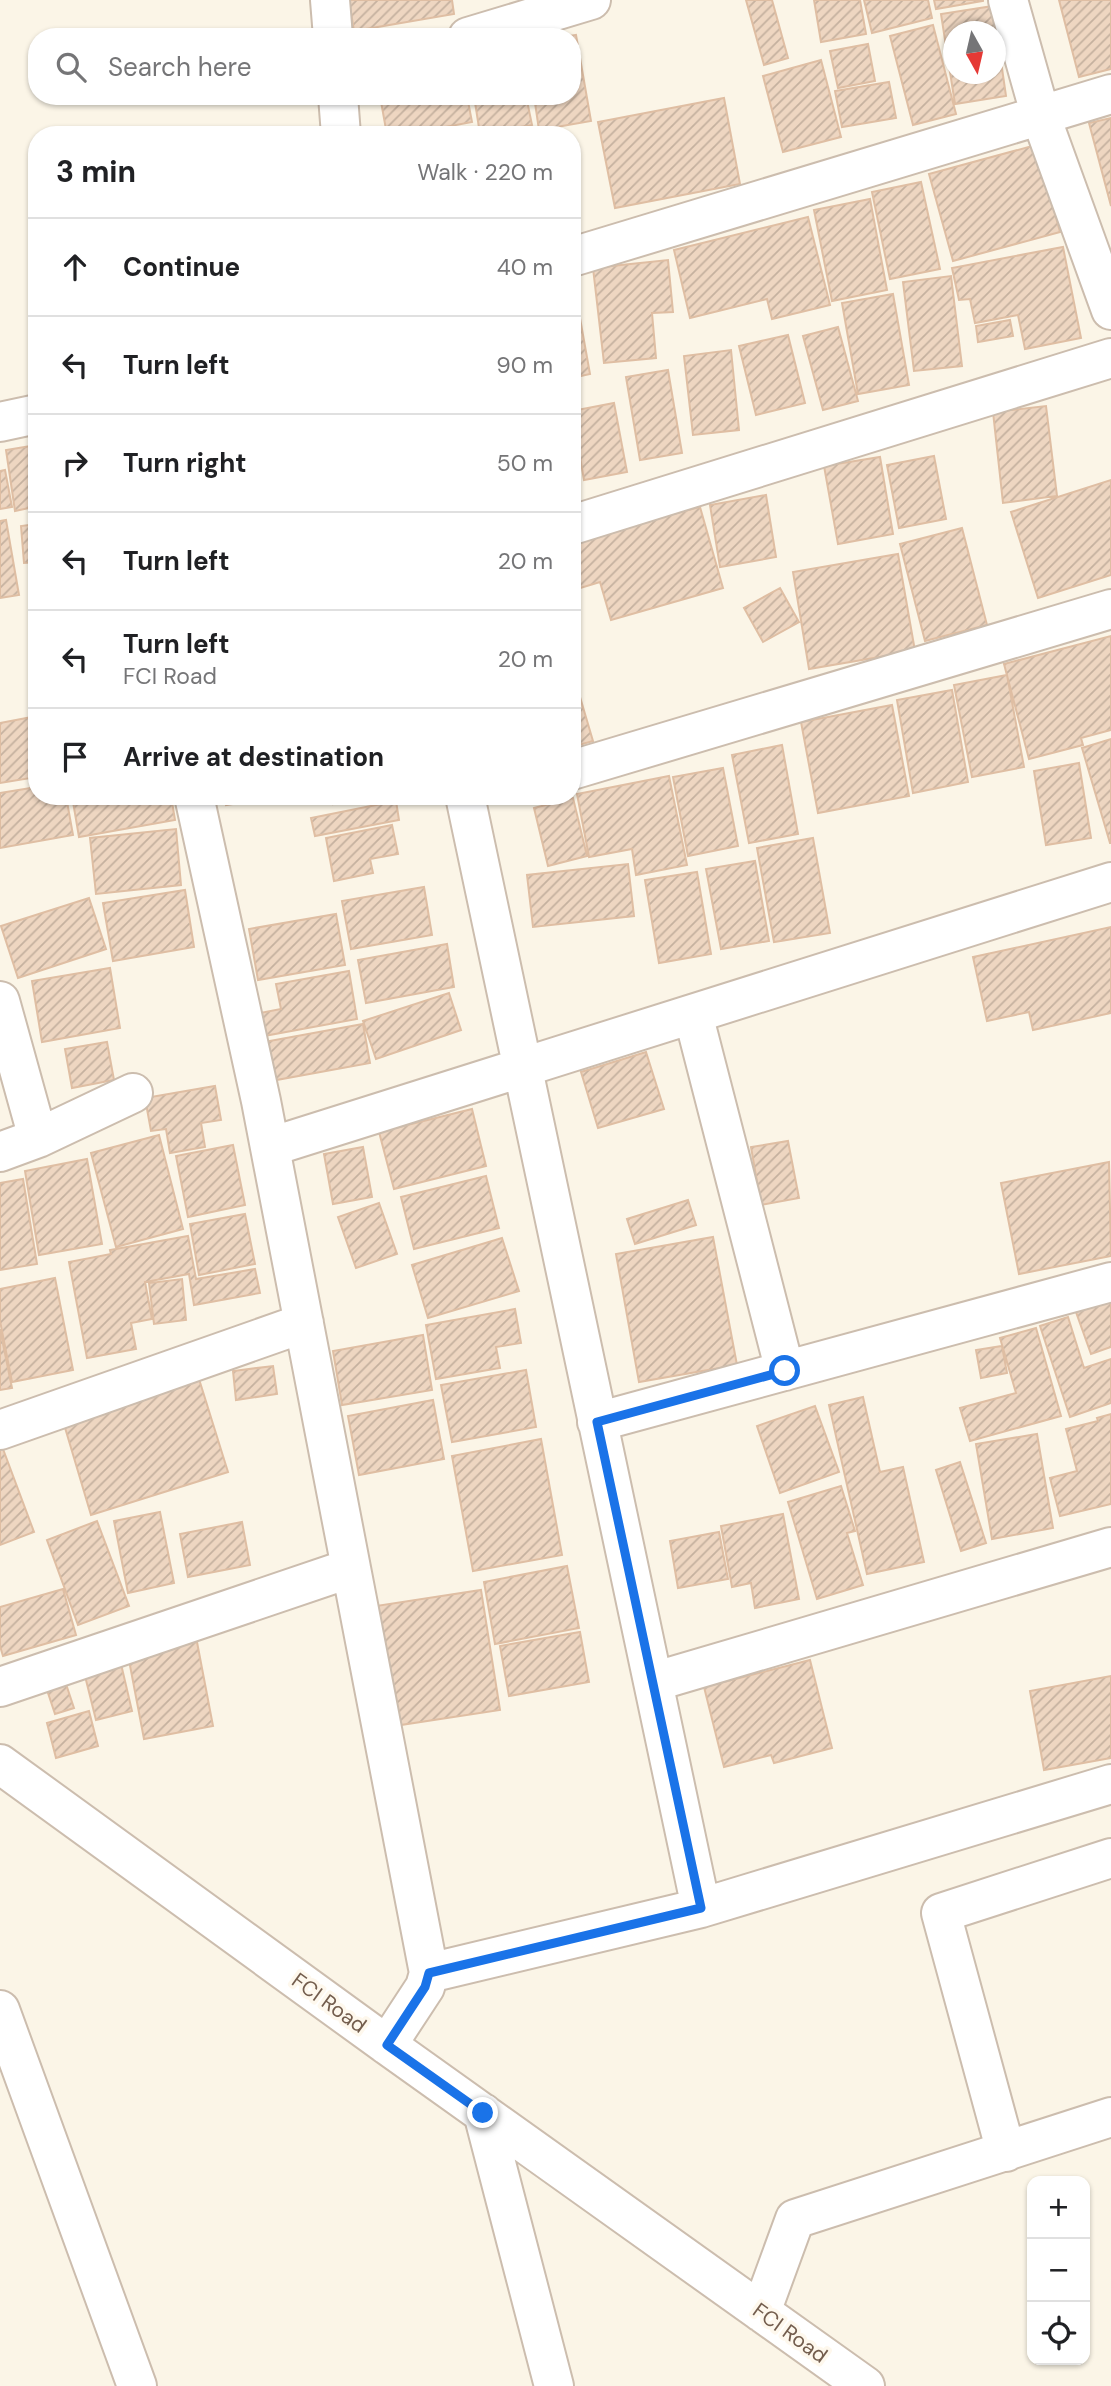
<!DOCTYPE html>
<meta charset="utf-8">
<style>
body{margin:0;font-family:"DM Sans",sans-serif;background:#f6f6f6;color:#202124}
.controls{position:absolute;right:21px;bottom:21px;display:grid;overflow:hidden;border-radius:14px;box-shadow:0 2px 5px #0004}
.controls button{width:63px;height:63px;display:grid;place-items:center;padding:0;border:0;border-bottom:2px solid #e0e0e0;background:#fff;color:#202124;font:35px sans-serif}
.compass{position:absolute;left:943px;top:21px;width:63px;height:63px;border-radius:50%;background:#fff;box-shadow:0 2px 5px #0004;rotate:172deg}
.stop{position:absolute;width:21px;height:21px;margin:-16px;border:5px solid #1a73e8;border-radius:50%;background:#fff}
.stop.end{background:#1a73e8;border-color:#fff;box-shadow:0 2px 7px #0008}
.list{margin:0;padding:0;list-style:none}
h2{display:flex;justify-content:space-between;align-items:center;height:91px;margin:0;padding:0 28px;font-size:30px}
h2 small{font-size:23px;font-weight:400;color:#757577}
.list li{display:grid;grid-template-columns:46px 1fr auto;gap:21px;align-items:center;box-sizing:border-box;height:98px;padding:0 28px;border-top:2px solid #e0e0e0}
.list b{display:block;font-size:26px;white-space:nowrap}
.list p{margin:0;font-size:23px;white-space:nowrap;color:#757577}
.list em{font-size:23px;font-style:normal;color:#757577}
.icon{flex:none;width:38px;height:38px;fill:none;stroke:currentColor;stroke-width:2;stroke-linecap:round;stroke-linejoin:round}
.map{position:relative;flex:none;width:1111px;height:2386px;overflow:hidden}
.search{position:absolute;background:#fff;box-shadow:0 2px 5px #0004;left:28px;top:28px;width:553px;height:77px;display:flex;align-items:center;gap:18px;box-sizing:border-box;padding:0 24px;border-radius:28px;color:#757577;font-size:26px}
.panel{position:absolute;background:#fff;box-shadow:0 2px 5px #0004;left:28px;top:126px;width:553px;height:679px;border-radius:28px}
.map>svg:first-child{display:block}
.building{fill:url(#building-hatch);stroke:#dfbea3;stroke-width:2;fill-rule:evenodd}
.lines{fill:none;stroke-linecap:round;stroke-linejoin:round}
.minor-casing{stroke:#ccbdae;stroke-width:42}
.minor{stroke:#fff;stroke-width:38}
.route{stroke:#1a73e8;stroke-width:9}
.labels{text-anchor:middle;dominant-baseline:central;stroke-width:7;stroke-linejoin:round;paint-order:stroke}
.street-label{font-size:21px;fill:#735d4d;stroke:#fef8ed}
</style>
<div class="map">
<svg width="1111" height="2386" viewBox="0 0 1111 2386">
<defs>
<pattern id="building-hatch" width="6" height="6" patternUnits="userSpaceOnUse" patternTransform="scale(1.75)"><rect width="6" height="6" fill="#eed6c1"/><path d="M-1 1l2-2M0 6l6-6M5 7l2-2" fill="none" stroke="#c5b19f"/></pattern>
</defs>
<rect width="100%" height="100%" fill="#fbf5e7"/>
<!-- building -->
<path class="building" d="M349 0H452L454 14 354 31Z
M746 0H772L788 58 764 65Z
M814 0H860L866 34 821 42Z
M864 0H928L932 18 872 33Z
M934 0H983V1L936 9Z
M1059 0H1111V69L1079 77Z
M993 6 1006 96 955 104 941 14ZM954 32H996V74H954Z
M933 25 956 114 913 125 890 36Z
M576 35 591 121 539 130 534 96H572V37H563Z
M868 44 875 81 838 88 830 51Z
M821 60 841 137 783 152 763 76Z
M889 82 896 118 842 127 835 91Z
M380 96H467L472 122 403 135H387Z
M474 96H526L532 125 480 134Z
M724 98 740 184 615 208 598 122Z
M1111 118V206L1089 123Z
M1036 145 1060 232 953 261 929 174Z
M921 182 940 269 890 279 872 192Z
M870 199 887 290 832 301 814 210Z
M808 217 830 305 772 319 767 299 690 318 674 250Z
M1063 247 1081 338 1025 349 1018 315 975 323 970 299 959 300 952 268Z
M668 260 673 312 652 313 656 358 604 363 593 268Z
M951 276 962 366 914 371 903 282Z
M893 294 909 385 858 394 842 303Z
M578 307 590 374 572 378V309Z
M1010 320 1013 336 978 342 976 326Z
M838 327 858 401 823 410 803 336Z
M788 335 805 403 756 415 739 346Z
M731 350 739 430 693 435 684 356Z
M668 370 682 453 640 460 626 377Z
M614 403 627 472 584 480 572 411Z
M1046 406 1057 496 1003 503 993 412Z
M37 445V521L32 522 29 508 15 511 6 450Z
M934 456 946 519 899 528 887 465Z
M880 457 893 534 838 544 824 466Z
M5 470 12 507 0 509V471Z
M1111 480V575L1038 598 1011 512Z
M766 495 776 557 720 567 710 505Z
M700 507 723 588 611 620 600 582 577 589 572 572V533L659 509 662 517Z
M6 520 19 595 0 598V521Z
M37 524V562L24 563 21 526Z
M962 528 987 625 925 641 900 544Z
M898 554 915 651 809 669 793 572Z
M780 588 799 622 763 642 744 608Z
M1111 636V730L1081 738 1083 745 1029 759 1004 664Z
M1007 675 1024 767 972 777 954 685Z
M575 680 593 741 572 747V681Z
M952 690 968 782 913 793 897 700Z
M892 705 909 796 818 813 801 722Z
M37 716V777L0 783V723Z
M1111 739V843H1110L1082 748Z
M782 745 798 834 749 843 732 755Z
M1079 763 1091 838 1046 845 1034 771Z
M723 768 738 846 688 856 673 777Z
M669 776 687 865 636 875 632 849 589 857 577 794Z
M37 787V796H66L73 835 0 848V793Z
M72 796H171L175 820 79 837Z
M224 796H283L226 805Z
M332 796H387L333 804Z
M573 798 587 856 548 866 534 808Z
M396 801 399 820 315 836 311 818Z
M392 825 398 854 370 859 373 873 334 881 326 838Z
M176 829 181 885 96 894 90 838Z
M813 838 830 933 774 942 757 848Z
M755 861 769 941 721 949 706 869Z
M628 864 634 916 533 927 527 875Z
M697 872 711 954 659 963 645 880Z
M424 887 432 935 351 949 342 901Z
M185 890 194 947 113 961 103 903Z
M89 898 106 949 18 978 1 926Z
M336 914 345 965 258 980 249 929Z
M1111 927V1013L1033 1030 1029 1012 987 1021 973 957Z
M447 944 454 987 366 1003 358 960Z
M110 968 120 1028 42 1042 32 981Z
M349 971 357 1019 264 1036 260 1013 281 1009 276 984Z
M449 993 461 1030 376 1059 363 1021Z
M363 1024 370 1063 271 1081 264 1042Z
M107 1042 114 1080 72 1088 65 1049Z
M646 1052 664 1109 598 1128 581 1072Z
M215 1086 221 1120 201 1123 205 1147 170 1153 166 1129 151 1131 145 1098Z
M472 1109 486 1166 394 1189 379 1132Z
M159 1135 183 1229 116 1247 91 1153Z
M788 1141 799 1198 761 1205 751 1147Z
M233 1145 245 1205 188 1217 176 1156Z
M363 1147 372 1197 333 1204 324 1154Z
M87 1159 102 1244 39 1255 25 1171Z
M1109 1162 1111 1256 1019 1274 1001 1183Z
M486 1176 499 1228 414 1249 401 1197Z
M23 1179 37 1264 0 1270V1183Z
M688 1200 696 1225 635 1244 627 1219Z
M379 1203 397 1254 356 1268 338 1217Z
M245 1214 255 1264 199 1275 190 1224Z
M188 1236 196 1279 255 1269 260 1293 194 1305 189 1274 145 1282 152 1319 131 1323 136 1349 87 1358 69 1262 111 1254 110 1250Z
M713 1237 737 1365 639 1382 616 1254Z
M502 1238 519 1291 428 1318 412 1265Z
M55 1278 73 1370 12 1382 0 1321V1289Z
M182 1279 186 1320 154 1324 149 1283Z
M1111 1300V1347L1091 1354 1076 1312Z
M515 1309 521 1343 496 1347 500 1368 436 1379 426 1325Z
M1068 1317 1084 1368 1111 1359V1403L1070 1417 1040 1326Z
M1036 1328 1061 1416 970 1441 960 1408 1016 1393 1000 1338Z
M0 1329 12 1388 0 1390Z
M423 1335 432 1390 342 1405 333 1351Z
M1002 1346 1007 1373 981 1378 976 1350Z
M273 1366 277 1394 236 1400 233 1371Z
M526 1370 536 1427 452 1442 441 1385Z
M199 1379 228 1472 91 1515 63 1421Z
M863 1397 880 1472 903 1467 924 1562 867 1574 829 1405Z
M433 1400 444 1459 359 1475 348 1416Z
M815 1406 839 1472 780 1493 757 1426Z
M1111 1414V1504L1060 1516 1050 1478 1077 1471 1066 1429 1098 1421 1097 1418Z
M1037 1434 1053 1528 992 1539 976 1444Z
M541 1439 562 1555 473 1571 452 1456Z
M3 1449 34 1532 0 1545V1450Z
M960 1462 986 1543 961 1551 936 1470Z
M841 1486 855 1531 847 1533 863 1585 817 1599 788 1502Z
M160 1512 174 1583 128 1593 114 1521Z
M783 1514 799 1599 755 1608 751 1583 732 1587 721 1526Z
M97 1521 129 1606 78 1625 47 1540Z
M242 1522 250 1565 188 1577 180 1534Z
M719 1532 728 1579 678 1588 670 1541Z
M567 1566 579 1628 495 1644 484 1582Z
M63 1589 76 1635 3 1656 0 1646V1607Z
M481 1590 500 1710 394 1726 376 1606Z
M580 1632 589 1682 509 1696 500 1646Z
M197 1642 213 1726 144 1739 128 1655Z
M810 1660 832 1748 774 1763 771 1755 724 1767 704 1687Z
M121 1664 132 1711 96 1720 84 1672Z
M1111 1676V1758L1044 1770 1030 1691Z
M65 1681 74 1708 55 1714 46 1687Z
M89 1711 98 1746 56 1758 47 1723Z"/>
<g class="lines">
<!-- minor casing -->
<g class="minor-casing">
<path id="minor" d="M330 0 333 37
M1008 0 1041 117 1111 310
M468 37 591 0
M338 96 341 135
M572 257 1111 94
M0 422 37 414
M572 525 1111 358
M572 770 1111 609
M194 796 261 1101 429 1973
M465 796 701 1908
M0 1001 38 1138
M693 1014 785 1371
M270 1147 1111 882
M0 1152 38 1138 133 1093
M597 1422 1111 1282
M0 1430 304 1323
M653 1682 1111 1547
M0 1687 351 1568
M0 1764 387 2045 865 2386
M0 2010 137 2386
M387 2045 425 1987 429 1973 701 1908 1111 1784
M483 2113 554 2386
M1006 2152 941 1913 1111 1858
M761 2312 795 2219 1111 2117"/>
</g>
<!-- minor -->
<use href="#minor" class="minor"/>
</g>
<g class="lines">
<!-- route -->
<path class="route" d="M483 2113 387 2045 425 1987 429 1973 701 1908 597 1422 785 1371"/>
</g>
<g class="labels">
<!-- street labels -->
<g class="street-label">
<text transform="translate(329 2003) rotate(36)">FCI Road</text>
<text transform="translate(790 2333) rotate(36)">FCI Road</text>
</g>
</g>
</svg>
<div class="controls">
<button>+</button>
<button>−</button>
<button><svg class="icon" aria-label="locate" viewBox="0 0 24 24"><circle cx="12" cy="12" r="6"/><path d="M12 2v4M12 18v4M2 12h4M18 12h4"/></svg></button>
</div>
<svg class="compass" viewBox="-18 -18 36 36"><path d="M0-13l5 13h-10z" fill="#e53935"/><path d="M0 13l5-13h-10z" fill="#757577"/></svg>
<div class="stop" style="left:785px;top:1371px"></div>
<div class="stop end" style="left:483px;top:2113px"></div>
<div class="search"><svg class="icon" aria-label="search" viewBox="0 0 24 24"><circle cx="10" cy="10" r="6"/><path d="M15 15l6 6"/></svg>Search here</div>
<section class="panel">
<h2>3 min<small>Walk · 220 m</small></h2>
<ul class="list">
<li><svg class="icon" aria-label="ahead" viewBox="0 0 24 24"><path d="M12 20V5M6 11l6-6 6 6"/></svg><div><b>Continue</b></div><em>40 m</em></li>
<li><svg class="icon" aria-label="left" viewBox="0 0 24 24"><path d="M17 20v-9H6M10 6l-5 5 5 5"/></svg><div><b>Turn left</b></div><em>90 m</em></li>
<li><svg class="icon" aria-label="right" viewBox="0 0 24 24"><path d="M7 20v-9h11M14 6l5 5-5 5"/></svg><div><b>Turn right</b></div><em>50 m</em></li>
<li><svg class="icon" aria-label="left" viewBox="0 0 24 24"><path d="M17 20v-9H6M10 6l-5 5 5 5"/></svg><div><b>Turn left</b></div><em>20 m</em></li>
<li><svg class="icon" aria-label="left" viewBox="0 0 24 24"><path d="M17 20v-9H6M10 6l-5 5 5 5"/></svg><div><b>Turn left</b><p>FCI Road</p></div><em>20 m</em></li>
<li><svg class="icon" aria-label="arrive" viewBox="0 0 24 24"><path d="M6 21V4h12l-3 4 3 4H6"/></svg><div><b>Arrive at destination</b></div></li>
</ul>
</section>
</div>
